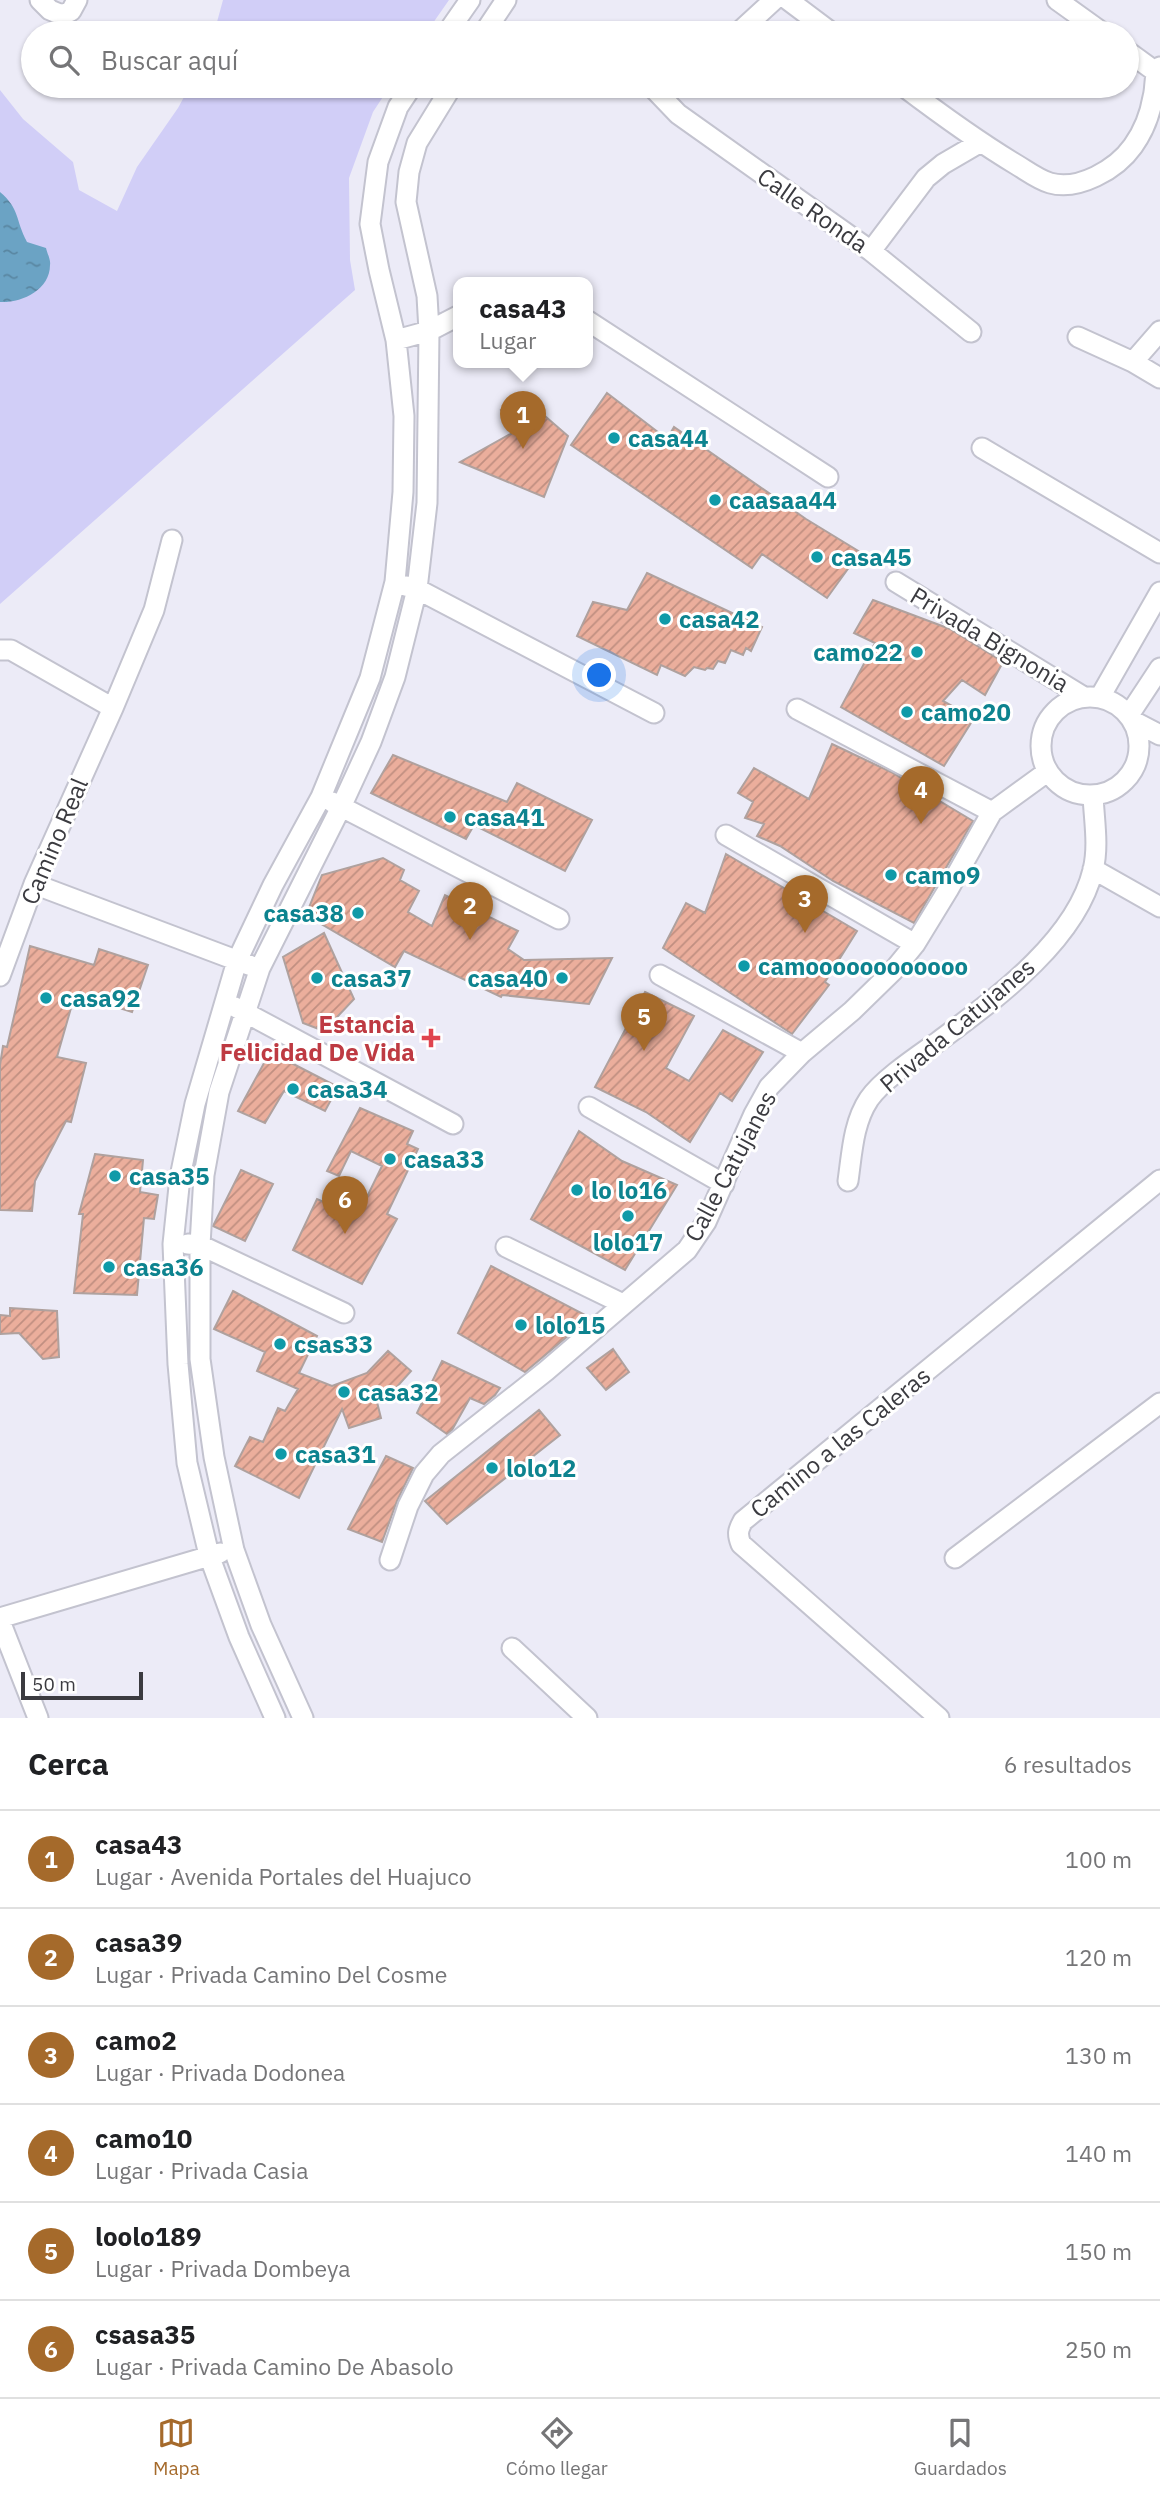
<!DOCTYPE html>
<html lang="es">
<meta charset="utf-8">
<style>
body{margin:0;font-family:"IBM Plex Sans",sans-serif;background:#f6f6f6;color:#202124}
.scale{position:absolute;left:21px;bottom:18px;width:122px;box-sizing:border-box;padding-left:7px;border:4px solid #3b3b40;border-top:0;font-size:19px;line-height:24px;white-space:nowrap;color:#3b3b40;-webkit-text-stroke:5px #fff;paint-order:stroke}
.you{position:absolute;left:600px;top:676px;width:24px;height:24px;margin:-18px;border:5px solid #fff;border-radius:50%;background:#1a73e8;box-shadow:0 0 0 10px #1a73e833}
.badge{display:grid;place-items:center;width:46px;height:46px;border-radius:50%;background:#a56a2b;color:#fff;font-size:23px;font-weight:700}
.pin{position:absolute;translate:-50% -58px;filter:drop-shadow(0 2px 4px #0008)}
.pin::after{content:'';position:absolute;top:37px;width:24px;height:21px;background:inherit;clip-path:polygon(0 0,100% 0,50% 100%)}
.popup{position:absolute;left:453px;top:277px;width:140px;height:91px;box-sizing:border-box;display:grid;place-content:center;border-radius:14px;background:#fff;filter:drop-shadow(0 2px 5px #0005);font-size:23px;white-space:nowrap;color:#757577}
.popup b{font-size:26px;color:#202124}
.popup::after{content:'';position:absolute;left:50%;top:100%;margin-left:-14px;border:14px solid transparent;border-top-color:#fff}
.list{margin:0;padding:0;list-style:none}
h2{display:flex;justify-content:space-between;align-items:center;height:91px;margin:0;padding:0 28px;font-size:30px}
h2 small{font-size:23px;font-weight:400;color:#757577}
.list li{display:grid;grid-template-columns:46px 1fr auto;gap:21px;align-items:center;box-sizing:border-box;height:98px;padding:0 28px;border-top:2px solid #e0e0e0}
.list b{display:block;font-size:26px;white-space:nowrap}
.list p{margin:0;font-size:23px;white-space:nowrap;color:#757577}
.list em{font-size:23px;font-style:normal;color:#757577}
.icon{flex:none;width:38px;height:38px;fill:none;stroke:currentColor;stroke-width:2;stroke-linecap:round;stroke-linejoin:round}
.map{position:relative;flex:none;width:1160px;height:1718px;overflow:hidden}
.search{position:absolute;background:#fff;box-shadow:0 2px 5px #0004;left:21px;right:21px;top:21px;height:77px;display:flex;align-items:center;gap:18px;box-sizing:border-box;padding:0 24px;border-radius:38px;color:#757577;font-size:26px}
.sheet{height:679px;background:#fff}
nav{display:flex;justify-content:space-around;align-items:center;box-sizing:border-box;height:98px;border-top:2px solid #e0e0e0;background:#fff;font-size:19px;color:#757577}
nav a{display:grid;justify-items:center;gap:4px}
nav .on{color:#a56a2b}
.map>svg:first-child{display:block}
.green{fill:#d1cef7}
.water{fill:url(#water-ripples)}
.building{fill:url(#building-hatch);stroke:#afa19e;stroke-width:2}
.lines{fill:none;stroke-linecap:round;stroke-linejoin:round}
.minor-casing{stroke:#c3c3cf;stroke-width:23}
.minor{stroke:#fff;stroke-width:19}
.culture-dot{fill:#0f9aa8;stroke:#fff;stroke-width:2.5}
.health-dot{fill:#e0444e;stroke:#fff;stroke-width:2.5}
.labels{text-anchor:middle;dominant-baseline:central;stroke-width:6;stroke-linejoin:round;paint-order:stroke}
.street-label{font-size:24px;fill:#3b3b40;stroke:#fff}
.culture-label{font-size:24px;font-weight:bold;fill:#0d838f;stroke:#fff;text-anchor:start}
.health-label{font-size:24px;font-weight:bold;fill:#be3a42;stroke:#fff;text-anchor:end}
</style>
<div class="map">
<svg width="1160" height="1718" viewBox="0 0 1160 1718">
<defs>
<pattern id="water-ripples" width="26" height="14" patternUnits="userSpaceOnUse" patternTransform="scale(1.75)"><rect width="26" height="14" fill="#6ba3c4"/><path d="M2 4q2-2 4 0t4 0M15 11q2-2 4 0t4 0" fill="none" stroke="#5986a1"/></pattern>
<pattern id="building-hatch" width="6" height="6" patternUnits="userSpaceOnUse" patternTransform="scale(1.75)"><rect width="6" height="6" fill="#ebae9c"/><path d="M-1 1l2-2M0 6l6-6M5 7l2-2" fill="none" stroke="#c08f81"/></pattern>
</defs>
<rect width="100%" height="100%" fill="#ecebf7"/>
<!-- green -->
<path class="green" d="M223 0H449L426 33H214Z
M190 86H390L373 112 349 178 350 260 355 290 0 604V90L23 119 73 162 79 190 117 211 137 167 178 108Z"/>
<!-- water -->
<path class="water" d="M0 192C20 209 15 219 27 242L46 248C47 253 51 260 50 265 50 290 22 303 0 302Z"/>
<!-- building -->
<path class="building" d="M607 393 667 439 674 427 806 519 860 552 827 598 762 554 752 568 571 445Z
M523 397 568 436 544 497 460 462 514 432 501 410Z
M647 573 762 627 751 651 746 648 743 655 731 650 725 663 718 661 713 669 707 668 705 670 694 667 685 676 661 665 657 675 577 636 593 602 627 610Z
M873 600 950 629 1003 662 985 695 962 680 943 701 974 718 944 766 841 707 875 643 854 633Z
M832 744 891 772 973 821 914 923 833 881 780 846 757 836 764 824 745 818 753 802 738 793 754 768 809 799Z
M393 755 507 802 517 783 592 820 565 871 474 825 466 839 371 793Z
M726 854 857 931 825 982 829 985 792 1034 663 948 686 903 705 913Z
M383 858 404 870 400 880 419 891 408 912 432 926 445 895 518 931 508 949 524 960 612 958 589 1004 502 995 501 997 404 951 395 967 306 915 322 875Z
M324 933 354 999 324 1031 303 1023 283 957Z
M30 946 94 965 99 949 148 965 132 1012 75 994 57 1057 86 1063 71 1122 66 1121 35 1181 32 1211 0 1210V1065L3 1046 7 1047Z
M645 992 694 1016 666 1068 689 1081 723 1030 763 1052 732 1101 720 1093 690 1142 646 1112 595 1087Z
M270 1052 338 1087 325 1111 284 1091 265 1123 238 1111Z
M360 1108 413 1131 407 1144 418 1149 387 1214 397 1219 362 1284 293 1250 317 1199 345 1211 353 1197 364 1203 382 1166 351 1151 339 1176 327 1171Z
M579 1131 622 1161 677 1185 625 1270 531 1219Z
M95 1154 143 1160 140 1192 158 1195 154 1219 144 1218 137 1295 74 1293 83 1214H79Z
M241 1170 273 1184 245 1241 213 1226Z
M491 1266 587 1316 569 1335 525 1372 458 1333Z
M233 1291 317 1336 299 1373 332 1386 367 1373 388 1351 411 1371 387 1398 377 1402 381 1418 349 1428 342 1409 299 1498 235 1466 250 1437 263 1442 278 1408 285 1411 298 1389 257 1371 265 1352 214 1329Z
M10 1308 57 1311 59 1357 43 1359 19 1333 0 1334V1315L10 1316Z
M613 1349 629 1372 606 1390 587 1368Z
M442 1361 500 1388 495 1395 484 1404 470 1398 452 1430 447 1434 417 1413Z
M539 1410 560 1435 447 1524 425 1501Z
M386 1456 413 1468 397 1501 382 1542 348 1529Z"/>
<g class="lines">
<!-- minor casing -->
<g class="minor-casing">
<path id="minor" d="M40 0 50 10 62 15 71 11 77 0
M788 0 832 33
M1057 0 1103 33
M447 33 470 0
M484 33 506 0
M738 33 774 0
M1127 51 1156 72
M660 86 655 90 678 114 871 251 971 332
M903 86C940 114 977 141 1017 165 1027 171 1039 180 1050 183 1078 191 1116 170 1133 146 1143 132 1150 115 1153 97 1156 87 1153 76 1160 67
M871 251 926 178 943 164 979 143
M588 321 828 477
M1078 337 1133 362 1160 378
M396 340 429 331 458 316
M1133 362 1160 331
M982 448 1160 553
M896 582 1084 697
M406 586 417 589 654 713
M0 650H11L113 708
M1041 746a49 49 0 1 1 98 0a49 49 0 1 1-98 0Z
M1100 697 1160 592
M797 709 992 812
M1129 715 1160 668
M1133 721 1160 735
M332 802 559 919
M726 835 915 944
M1093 869 1160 907
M34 884 249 965
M660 975 802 1053
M0 976 34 884 113 708 154 610 172 540
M235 1007 453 1124
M589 1107 724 1184
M848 1181C852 1153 853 1123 869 1099 883 1079 918 1056 939 1041 995 999 1076 941 1093 870 1099 846 1094 820 1093 795
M188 1244 200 1245 344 1313
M506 1247 623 1304
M955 1558 1160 1403
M390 1560 408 1506 424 1474 441 1454 546 1371 687 1250 706 1222 754 1114 769 1087 802 1053 852 1011 893 971 915 944 948 890 992 812 1047 772
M0 1618 220 1553
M0 1621 38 1718
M512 1648 587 1718
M275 1718 239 1637 209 1555 187 1463 178 1364 173 1244 180 1177 195 1104 237 961 273 885 321 797 370 678 395 582 403 492 404 416 396 340 379 270 370 224 378 162 398 107 412 86
M303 1718 261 1625 234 1550 214 1457 200 1359V1245L204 1175 219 1092 260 968 341 807 371 742 395 677 417 589 427 503 429 331 427 296 406 202 409 172 417 143 452 86
M939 1718 741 1544C737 1534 738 1530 743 1521L1160 1180"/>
</g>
<!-- minor -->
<use href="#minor" class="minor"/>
</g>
<!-- markers -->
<g class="culture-dot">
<circle cx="614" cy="438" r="7"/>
<circle cx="715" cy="500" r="7"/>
<circle cx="817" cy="557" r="7"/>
<circle cx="665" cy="619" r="7"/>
<circle cx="917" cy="652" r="7"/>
<circle cx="907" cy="712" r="7"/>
<circle cx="450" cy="817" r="7"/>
<circle cx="891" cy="875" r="7"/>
<circle cx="358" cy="913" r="7"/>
<circle cx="744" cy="966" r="7"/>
<circle cx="317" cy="978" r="7"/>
<circle cx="562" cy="978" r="7"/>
<circle cx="46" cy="998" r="7"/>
<circle cx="293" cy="1089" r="7"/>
<circle cx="390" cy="1159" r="7"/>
<circle cx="115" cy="1176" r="7"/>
<circle cx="577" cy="1190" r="7"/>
<circle cx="628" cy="1216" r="7"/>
<circle cx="109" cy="1267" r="7"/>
<circle cx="521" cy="1325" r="7"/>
<circle cx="280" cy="1344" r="7"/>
<circle cx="344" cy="1392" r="7"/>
<circle cx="281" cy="1454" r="7"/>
<circle cx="492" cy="1468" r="7"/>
</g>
<path class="health-dot" d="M427.5 1027.5h7v7h7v7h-7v7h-7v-7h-7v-7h7z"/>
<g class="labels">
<!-- street labels -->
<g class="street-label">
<text transform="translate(813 210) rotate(35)">Calle Ronda</text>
<text transform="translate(990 639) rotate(31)">Privada Bignonia</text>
<text transform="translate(54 841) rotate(-67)">Camino Real</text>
<text transform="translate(957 1025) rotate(-40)">Privada Catujanes</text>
<text transform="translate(730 1166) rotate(-62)">Calle Catujanes</text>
<text transform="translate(840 1442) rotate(-39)">Camino a las Caleras</text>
</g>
<!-- culture labels -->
<g class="culture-label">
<text x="628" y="438">casa44</text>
<text x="729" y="500">caasaa44</text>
<text x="831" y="557">casa45</text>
<text x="679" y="619">casa42</text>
<text x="903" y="652" text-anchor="end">camo22</text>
<text x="921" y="712">camo20</text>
<text x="464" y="817">casa41</text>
<text x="905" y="875">camo9</text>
<text x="344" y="913" text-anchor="end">casa38</text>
<text x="758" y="966">camoooooooooooo</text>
<text x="331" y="978">casa37</text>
<text x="548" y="978" text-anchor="end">casa40</text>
<text x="60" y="998">casa92</text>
<text x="307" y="1089">casa34</text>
<text x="404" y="1159">casa33</text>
<text x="129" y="1176">casa35</text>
<text x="591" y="1190">lo lo16</text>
<text x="628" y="1242" text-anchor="middle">lolo17</text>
<text x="123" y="1267">casa36</text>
<text x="535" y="1325">lolo15</text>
<text x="294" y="1344">csas33</text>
<text x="358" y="1392">casa32</text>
<text x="295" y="1454">casa31</text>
<text x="506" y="1468">lolo12</text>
</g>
<!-- health labels -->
<g class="health-label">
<text x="415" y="1024">Estancia<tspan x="415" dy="28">Felicidad De Vida</tspan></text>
</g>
</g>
</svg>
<div class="scale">50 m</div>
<div class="you"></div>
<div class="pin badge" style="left:523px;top:449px">1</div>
<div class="popup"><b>casa43</b>Lugar</div>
<div class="pin badge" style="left:470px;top:940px">2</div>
<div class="pin badge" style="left:805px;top:933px">3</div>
<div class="pin badge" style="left:921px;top:824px">4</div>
<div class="pin badge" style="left:644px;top:1051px">5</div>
<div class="pin badge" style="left:345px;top:1234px">6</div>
<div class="search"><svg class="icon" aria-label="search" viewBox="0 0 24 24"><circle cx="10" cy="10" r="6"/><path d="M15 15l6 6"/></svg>Buscar aquí</div>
</div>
<section class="sheet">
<h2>Cerca<small>6 resultados</small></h2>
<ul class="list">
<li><span class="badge">1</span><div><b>casa43</b><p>Lugar · Avenida Portales del Huajuco</p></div><em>100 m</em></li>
<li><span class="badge">2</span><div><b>casa39</b><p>Lugar · Privada Camino Del Cosme</p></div><em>120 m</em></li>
<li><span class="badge">3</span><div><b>camo2</b><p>Lugar · Privada Dodonea</p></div><em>130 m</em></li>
<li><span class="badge">4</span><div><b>camo10</b><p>Lugar · Privada Casia</p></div><em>140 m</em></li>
<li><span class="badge">5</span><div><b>loolo189</b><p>Lugar · Privada Dombeya</p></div><em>150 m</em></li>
<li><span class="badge">6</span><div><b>csasa35</b><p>Lugar · Privada Camino De Abasolo</p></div><em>250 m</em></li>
</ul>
</section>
<nav>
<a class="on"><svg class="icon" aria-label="map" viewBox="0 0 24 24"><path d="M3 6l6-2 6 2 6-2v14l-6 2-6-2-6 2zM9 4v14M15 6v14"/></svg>Mapa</a>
<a><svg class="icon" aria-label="directions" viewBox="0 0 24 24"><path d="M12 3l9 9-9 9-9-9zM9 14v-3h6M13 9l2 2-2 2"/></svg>Cómo llegar</a>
<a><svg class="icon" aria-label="saved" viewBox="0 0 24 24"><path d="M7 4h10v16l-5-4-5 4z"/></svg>Guardados</a>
</nav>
